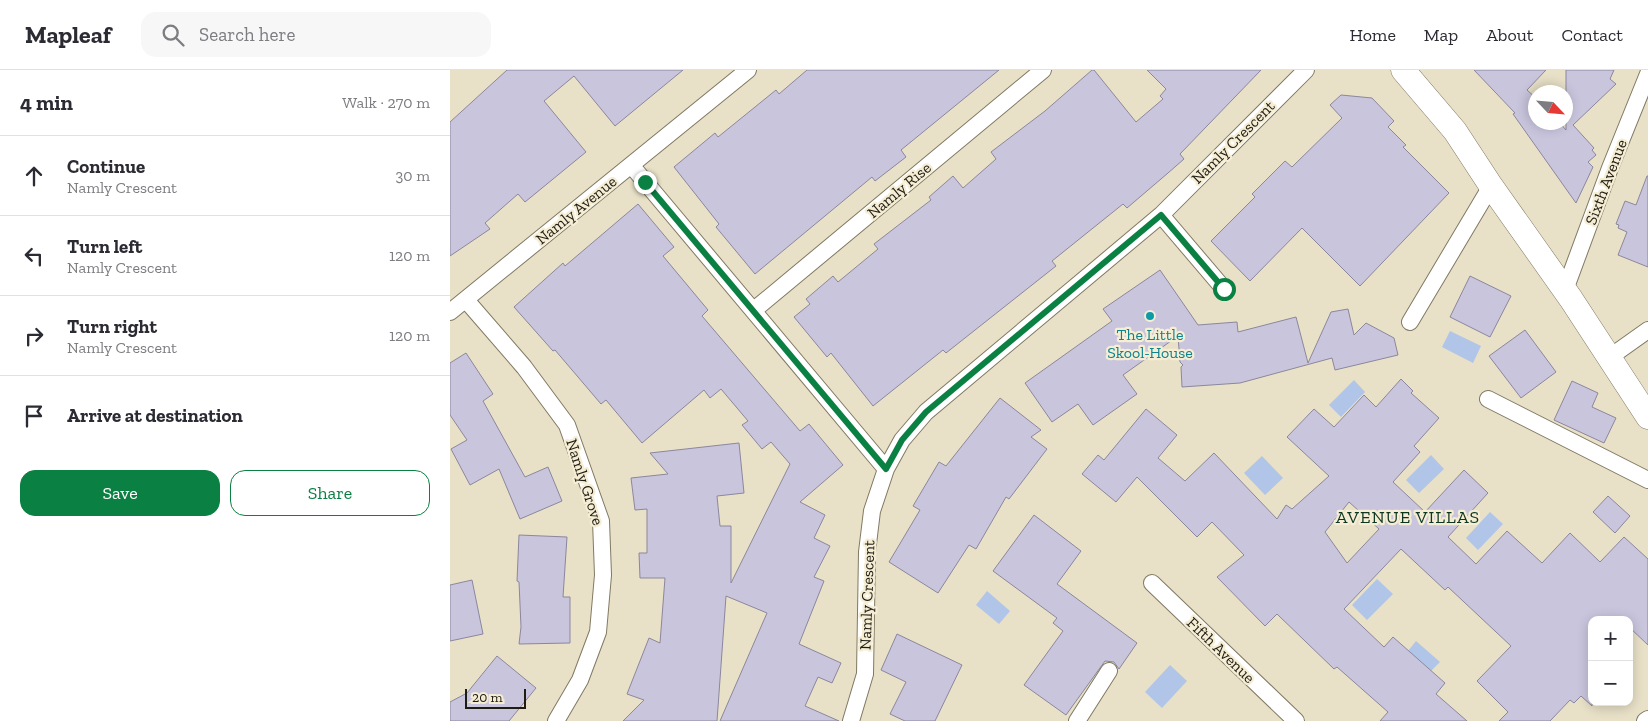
<!DOCTYPE html>
<meta charset="utf-8">
<style>
body{margin:0;font-family:"Zilla Slab",serif;background:#f7f7f7;color:#2b2b33}
.controls{position:absolute;right:15px;bottom:15px;display:grid;overflow:hidden;border-radius:10px;box-shadow:0 2px 12px #0003}
.controls button{width:45px;height:45px;display:grid;place-items:center;padding:0;border:0;border-bottom:1px solid #e1e1e2;background:#fff;color:#2b2b33;font:25px sans-serif}
.compass{position:absolute;left:1078px;top:15px;width:45px;height:45px;border-radius:50%;background:#fff;box-shadow:0 2px 12px #0003;rotate:116deg}
.scale{position:absolute;left:15px;bottom:12px;width:61px;box-sizing:border-box;padding-left:5px;border:2px solid #1f1c13;border-top:0;font-size:14px;line-height:18px;white-space:nowrap;color:#1f1c13;-webkit-text-stroke:4px #f5edd4;paint-order:stroke}
.stop{position:absolute;width:15px;height:15px;margin:-11px;border:4px solid #0b8043;border-radius:50%;background:#fff}
.stop.end{background:#0b8043;border-color:#fff;box-shadow:0 1px 5px #0008}
.list{margin:0;padding:0;list-style:none}
h2{display:flex;justify-content:space-between;align-items:center;height:65px;margin:0;padding:0 20px;font-size:21px}
h2 small{font-size:16px;font-weight:400;color:#7c7c81}
.list li{display:grid;grid-template-columns:32px 1fr auto;gap:15px;align-items:center;box-sizing:border-box;height:80px;padding:0 20px;border-top:1px solid #e1e1e2}
.list b{display:block;font-size:19px;white-space:nowrap}
.list p{margin:0;font-size:16px;white-space:nowrap;color:#7c7c81}
.list em{font-size:16px;font-style:normal;color:#7c7c81}
.actions{display:flex;gap:10px;padding:15px 20px}
.actions a{flex:1;padding:11px 0;border:1px solid #0b8043;border-radius:15px;text-align:center;font-size:18px;color:#0b8043}
.actions .main{background:#0b8043;color:#fff}
.icon{flex:none;width:28px;height:28px;fill:none;stroke:currentColor;stroke-width:2;stroke-linecap:round;stroke-linejoin:round}
.map{position:relative;flex:none;width:1198px;height:651px;overflow:hidden}
header{display:flex;align-items:center;gap:30px;box-sizing:border-box;height:70px;padding:0 25px;background:#fff;border-bottom:1px solid #e1e1e2}
header strong{font-size:24px}
nav{display:flex;gap:28px;margin-inline-start:auto;font-size:18px}
.search{width:350px;height:45px;background:#f7f7f7;display:flex;align-items:center;gap:12px;box-sizing:border-box;padding:0 18px;border-radius:15px;color:#7c7c81;font-size:19px}
main{display:flex}
aside{flex:1;background:#fff}
.map>svg:first-child{display:block}
.water{fill:#b0c5e8}
.building{fill:#c9c5dd;stroke:#8b879d;fill-rule:evenodd}
.lines{fill:none;stroke-linecap:round;stroke-linejoin:round}
.street-casing{stroke:#807963;stroke-width:18}
.secondary-casing{stroke:#807963;stroke-width:25}
.street{stroke:#fff;stroke-width:16}
.secondary{stroke:#fff;stroke-width:24}
.route{stroke:#0b8043;stroke-width:6}
.culture-dot{fill:#0f9aa8;stroke:#f5edd4;stroke-width:2}
.labels{text-anchor:middle;dominant-baseline:central;stroke-width:4.5;stroke-linejoin:round;paint-order:stroke}
.street-label{font-size:16px;fill:#1f1c13;stroke:#f5edd4}
.culture-label{font-size:16px;fill:#0d838f;stroke:#f5edd4}
.neighbourhood-label{font-size:18px;letter-spacing:1px;fill:#0c3621;stroke:#f5edd4}
</style>
<header>
<strong>Mapleaf</strong>
<div class="search"><svg class="icon" aria-label="search" viewBox="0 0 24 24"><circle cx="10" cy="10" r="6"/><path d="M15 15l6 6"/></svg>Search here</div>
<nav><a>Home</a><a>Map</a><a>About</a><a>Contact</a></nav>
</header>
<main>
<aside>
<h2>4 min<small>Walk · 270 m</small></h2>
<ul class="list">
<li><svg class="icon" aria-label="ahead" viewBox="0 0 24 24"><path d="M12 20V5M6 11l6-6 6 6"/></svg><div><b>Continue</b><p>Namly Crescent</p></div><em>30 m</em></li>
<li><svg class="icon" aria-label="left" viewBox="0 0 24 24"><path d="M17 20v-9H6M10 6l-5 5 5 5"/></svg><div><b>Turn left</b><p>Namly Crescent</p></div><em>120 m</em></li>
<li><svg class="icon" aria-label="right" viewBox="0 0 24 24"><path d="M7 20v-9h11M14 6l5 5-5 5"/></svg><div><b>Turn right</b><p>Namly Crescent</p></div><em>120 m</em></li>
<li><svg class="icon" aria-label="arrive" viewBox="0 0 24 24"><path d="M6 21V4h12l-3 4 3 4H6"/></svg><div><b>Arrive at destination</b></div></li>
</ul>
<div class="actions"><a class="main">Save</a><a>Share</a></div>
</aside>
<div class="map">
<svg width="1198" height="651" viewBox="0 0 1198 651">
<rect width="100%" height="100%" fill="#e8e0c7"/>
<!-- water -->
<path class="water" d="M1000 261 1031 276 1023 293 992 277Z
M904 310 915 322 891 347 879 335Z
M981 385 994 399 969 423 956 410Z
M812 386 833 408 815 425 794 403Z
M1040 442 1053 454 1028 480 1016 468Z
M927 509 943 524 917 550 902 535Z
M537 521 560 541 549 554 526 535Z
M966 571 990 592 981 601 958 581Z
M720 595 737 611 712 638 695 622Z"/>
<!-- building -->
<path class="building" d="M57 0H233L165 56 124 6 94 31 136 82 75 132 68 124 35 153 40 159 0 186V52Z
M357 0H549L451 80 456 87 425 111 422 107 305 204 266 157 269 154 224 97 265 63 268 67 326 20 329 24Z
M642 0H644L686 52 713 29 710 26 716 19 697 0H811L730 84 734 89 718 103 677 138 673 134 602 191 606 196 496 283 493 280 423 336 381 283 377 287 344 247 360 234 356 229 383 206 388 212 428 179 424 174 481 130 479 127 503 106 513 118 546 89 541 82 595 41Z
M1024 0H1096L1077 20 1086 28V52H1109L1116 60V0H1164L1160 9 1166 14 1123 55 1144 78 1142 80 1146 85 1138 92 1143 97 1126 133 1063 44 1065 43Z
M891 25 922 28 944 51 938 57 956 75 953 77 999 123 910 216 852 158 800 211 761 171 805 127 802 124 835 91 842 97 892 48 880 35Z
M1197 106H1198V197L1168 185 1177 162 1168 158 1169 155 1166 154 1175 131 1186 135Z
M188 134 224 177 213 186 258 240 252 246 350 361 359 354 393 395 350 432 375 445 364 468 380 476 364 507 374 511 349 574 391 593 382 613 368 607 355 636 389 651H270L317 543 276 526 267 651H173L194 630 177 624 199 568 210 573 215 508H190L189 483H197V439L185 440 181 408 218 404 200 383 289 373 294 423 267 426 270 456H281V513L340 394 321 372 312 379 292 355 298 351 271 319 260 328 254 320 192 373 156 330 151 334 105 280 103 281 64 237 113 193 115 196Z
M710 200 748 255 787 252 788 262 846 247 858 293 881 242 898 239 904 265 916 253 944 268 948 285 885 300 882 288 790 313 732 317 731 297 733 295 730 292 728 266 673 305 687 324 643 355 628 334 602 352 575 313 662 251 653 239Z
M1020 206 1061 226 1040 267 1000 247Z
M1075 260 1106 302 1071 328 1039 286Z
M16 283 43 324 33 331 75 407 98 397 112 431 70 449 49 399 20 415 1 379 17 370 0 345V293Z
M951 309 963 321 961 323 989 348 964 376 970 382 943 412 975 442 1014 400 1038 423 998 467 1026 494 1057 461 1092 493 1120 463 1150 492 1174 467 1198 489V575L1179 557V550H1142V636L1131 626 1124 633 1120 630 1100 651H1049L1058 642 1027 611 1061 576 998 517 995 520 951 479 894 539 934 577 943 567 995 613 986 624 1017 651H930L938 642 887 597 884 599 827 544 815 556 767 507 794 485 762 452 747 467 687 407 666 432 632 404 648 385 654 390 696 339 727 365 708 388 735 411 764 383 827 449 836 435 842 439 879 406 837 367 864 339 884 357 914 325 926 337ZM899 432 929 459 897 493 875 462Z
M1122 311 1148 323 1142 337 1166 348 1154 373 1104 350Z
M550 328 591 360 581 367 597 379 559 429 556 427 526 479 519 475 488 523 439 492 470 440 463 436 489 392 496 396Z
M1158 426 1180 446 1165 463 1143 442Z
M584 445 631 481 607 514 687 573 669 599 664 592 655 591 616 645 574 615 613 561 603 553 607 548 543 501Z
M69 465 117 467 113 527H120V573L69 574 71 557 69 512 67 511Z
M22 510 33 564 0 571V515Z
M447 564 512 595 485 651H455L440 644 456 612 431 600Z
M47 586 86 618 59 651H0V632L17 623Z"/>
<g class="lines">
<!-- street casing -->
<g class="street-casing">
<path id="street" d="M181 95 436 399
M711 145 774 219
M1115 220 1160 98 1198 4
M16 230 74 297 117 355 151 451 153 505 148 562 130 610 106 651
M304 240 593 0
M0 242 298 0
M960 252 1041 116
M1160 287 1198 260
M1038 329 1198 410
M702 513 846 651
M401 651 415 604 417 482 422 441 436 399 452 370 476 342 711 145 856 0
M627 651 659 601
M1195 651 1198 649"/>
</g>
<!-- secondary casing -->
<g class="secondary-casing">
<path id="secondary" d="M953 0 1005 61 1041 116 1121 229 1198 347"/>
</g>
<!-- street -->
<use href="#street" class="street"/>
<!-- secondary -->
<use href="#secondary" class="secondary"/>
</g>
<g class="lines">
<!-- route -->
<path class="route" d="M195 112 436 399 452 370 476 342 711 145 774 219"/>
</g>
<!-- markers -->
<circle class="culture-dot" cx="700" cy="246" r="5"/>
<g class="labels">
<!-- street labels -->
<g class="street-label">
<text transform="translate(783 72) rotate(-45)">Namly Crescent</text>
<text transform="translate(1156 112) rotate(-69)">Sixth Avenue</text>
<text transform="translate(449 120) rotate(-40)">Namly Rise</text>
<text transform="translate(126 140) rotate(-39)">Namly Avenue</text>
<text transform="translate(135 412) rotate(72)">Namly Grove</text>
<text transform="translate(417 525) rotate(-88)">Namly Crescent</text>
<text transform="translate(771 580) rotate(44)">Fifth Avenue</text>
</g>
<!-- culture labels -->
<g class="culture-label">
<text x="700" y="264">The Little<tspan x="700" dy="18">Skool-House</tspan></text>
</g>
<!-- neighbourhood labels -->
<g class="neighbourhood-label">
<text x="958" y="447">AVENUE VILLAS</text>
</g>
</g>
</svg>
<div class="controls">
<button>+</button>
<button>−</button>
</div>
<svg class="compass" viewBox="-18 -18 36 36"><path d="M0-13l5 13h-10z" fill="#e53935"/><path d="M0 13l5-13h-10z" fill="#7c7c81"/></svg>
<div class="scale">20 m</div>
<div class="stop" style="left:774px;top:219px"></div>
<div class="stop end" style="left:195px;top:112px"></div>
</div>
</main>
